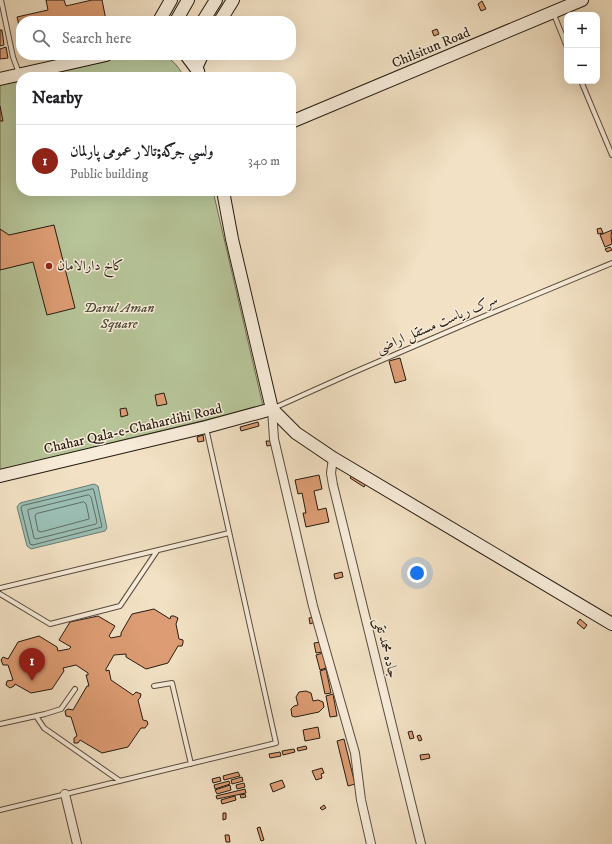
<!DOCTYPE html>
<meta charset="utf-8">
<style>
body{margin:0;font-family:"IM FELL DW Pica",Amiri,serif;background:#f2f2f2;color:#202124}
.controls{position:absolute;right:12px;top:12px;display:grid;overflow:hidden;border-radius:8px;box-shadow:0 4px 16px #0002}
.controls button{width:36px;height:36px;display:grid;place-items:center;padding:0;border:0;border-bottom:1px solid #e0e0e0;background:#fff;color:#202124;font:20px sans-serif}
.you{position:absolute;left:417px;top:573px;width:14px;height:14px;margin:-10px;border:3px solid #fff;border-radius:50%;background:#1a73e8;box-shadow:0 0 0 6px #1a73e833}
.badge{display:grid;place-items:center;width:26px;height:26px;border-radius:50%;background:#8f2418;color:#fff;font-size:13px;font-weight:700}
.pin{position:absolute;translate:-50% -33px;filter:drop-shadow(0 1px 2px #0008)}
.pin::after{content:'';position:absolute;top:21px;width:14px;height:12px;background:inherit;clip-path:polygon(0 0,100% 0,50% 100%)}
.list{margin:0;padding:0;list-style:none}
h2{display:flex;justify-content:space-between;align-items:center;height:52px;margin:0;padding:0 16px;font-size:17px}
h2 small{font-size:13px;font-weight:400;color:#757577}
.list li{display:grid;grid-template-columns:26px 1fr auto;gap:12px;align-items:center;box-sizing:border-box;height:72px;padding:0 16px;border-top:1px solid #e0e0e0}
.list b{display:block;font-size:15px;white-space:nowrap}
.list p{margin:0;font-size:13px;white-space:nowrap;color:#757577}
.list em{font-size:13px;font-style:normal;color:#757577}
.icon{flex:none;width:22px;height:22px;fill:none;stroke:currentColor;stroke-width:2;stroke-linecap:round;stroke-linejoin:round}
.map{position:relative;flex:none;width:612px;height:844px;overflow:hidden}
.search{position:absolute;background:#fff;box-shadow:0 4px 16px #0002;left:16px;top:16px;width:280px;height:44px;display:flex;align-items:center;gap:10px;box-sizing:border-box;padding:0 14px;border-radius:16px;color:#757577;font-size:15px}
.panel{position:absolute;background:#fff;box-shadow:0 4px 16px #0002;left:16px;top:72px;width:280px;height:124px;border-radius:16px}
.map>svg:first-child{display:block}
.green{fill:#b6c498;stroke:#6e7054}
.water{fill:#9bbeb4;stroke:#6c7d73}
.lines{fill:none;stroke-linecap:round;stroke-linejoin:round}
.shore{stroke:#606c62;stroke-width:1}
.building{fill:#dd9c73;stroke:#261b11}
.lane-casing{stroke:#594c3e;stroke-width:6}
.street-casing{stroke:#594c3e;stroke-width:10}
.secondary-casing{stroke:#261b11;stroke-width:14}
.lane{stroke:#f7ecd9;stroke-width:4}
.street{stroke:#f7ecd9;stroke-width:8}
.secondary{stroke:#f7ecd9;stroke-width:12}
.poi-dot{fill:#8f2418;stroke:#f7ecd9;stroke-width:1.5}
.labels{text-anchor:middle;dominant-baseline:central;stroke-width:3;stroke-linejoin:round;paint-order:stroke}
.street-label{font-size:14px;fill:#261b11;stroke:#f7ecd9}
.poi-label{font-size:14px;fill:#261b11;stroke:#f7ecd9;text-anchor:start}
.park-label{font-size:14px;font-style:italic;fill:#514e3a;stroke:#f7ecd9}
</style>
<div class="map">
<svg width="612" height="844" viewBox="0 0 612 844">
<rect width="100%" height="100%" fill="#f2e1c4"/>
<filter id="stains"><feTurbulence type="fractalNoise" baseFrequency=".005" numOctaves="4"/><feColorMatrix values="0 0 0 0 .2 0 0 0 0 .09 0 0 0 0 .02 0 0 0 .5 -.17"/></filter>
<radialGradient id="worn" r=".72"><stop offset=".6" stop-color="#630" stop-opacity="0"/><stop offset="1" stop-color="#630" stop-opacity=".3"/></radialGradient>
<!-- green -->
<path class="green" d="M131 55C157 55 170 50 184 77H27Z
M21 78V191H213L263 406 0 470V83Z"/>
<!-- water -->
<path class="water" d="M94 484 98 486 107 528 105 531 31 549 27 546 17 507 20 503Z"/>
<g class="lines">
<!-- shore -->
<path class="shore" d="M93 489 94 491 102 527 33 545 30 544 21 508 22 506Z
M89 495 91 497 97 522 96 524 36 539 34 538 28 512V510Z
M84 502 86 504 89 517V519L41 532 38 531 35 516 36 514Z"/>
</g>
<!-- building -->
<path class="building" d="M46 0H64L66 6 92 0H102L106 20 101 21H21V33L17 17 48 10Z
M482 1 486 9 481 11 478 4Z
M437 29 439 34 434 36 432 31Z
M0 30H2L4 45 0 46Z
M6 47 8 58 0 59V49Z
M0 106 3 121H0Z
M54 225 75 308 47 315 33 262 0 270V229L9 235Z
M601 228 603 233 598 234 597 229Z
M612 230 611 236 612 244 605 247 600 235Z
M610 247 612 250 607 252 605 249Z
M400 358 406 380 395 383 389 361Z
M164 393 167 404 157 406 155 395Z
M126 408 128 415 121 417 120 409Z
M258 422 259 426 241 431 240 427Z
M203 435 204 441 198 442 197 437Z
M266 441H272L273 445 267 446Z
M353 473 367 482 364 487 350 478Z
M319 475 322 489 314 491 318 510 326 508 329 522 306 527 303 513H306L302 493 298 494 295 480Z
M342 572 343 577 335 579 334 574Z
M154 609 170 619 171 616H174L178 618 176 624 179 639 183 640V643L182 646H178L168 663 146 669 126 657V654L114 655 106 669V671L109 670 111 680 133 695 136 692 141 694 140 698 138 700 143 720 147 721 148 724 145 728H141L128 747 102 753 80 740 78 743H74V738L77 736 71 717 66 716 65 711 68 709 73 710 87 686H89L86 675H88V673L76 665 63 668 64 671 52 689 31 693 15 684 14 686 10 688 6 685 7 681 13 680 8 665H3L1 660 3 657 8 659 18 642 39 636 57 647 58 651 69 649 71 647 59 640 70 622 98 616 115 626 109 636 111 638 121 636V633L132 614Z
M314 617 315 622 310 624 309 618Z
M580 619 587 625 584 629 577 623Z
M321 642 323 652 316 653 314 643Z
M323 653 326 668 320 670 316 655Z
M326 669 331 693 325 694 320 671Z
M306 691 311 693 313 701 318 700 323 702 324 707 319 712 295 717 292 716 291 709 294 706 298 705 296 697 299 692Z
M333 694 337 716 330 717 326 696Z
M318 727 320 738 305 741 303 730Z
M412 731 414 738 410 739 408 732Z
M420 735 422 740 419 741 417 736Z
M344 739 355 784 348 786 337 741Z
M306 746 307 749 298 751 297 748Z
M294 749 295 752 283 755 282 751Z
M280 752 281 756 270 758 269 754Z
M429 754 430 758 421 760 420 755Z
M322 768 324 773 321 774 322 778 316 780 312 771Z
M238 772 240 776 224 780 223 776Z
M220 777 221 781 213 783 212 779Z
M242 777 243 781 232 784 231 780Z
M282 780 285 787 273 792 270 784Z
M229 781 230 784 215 789 214 785Z
M244 783 245 787 237 789 236 785Z
M230 785 231 790 217 794 215 790Z
M245 789 246 793 217 799 216 796Z
M245 794 246 797 241 798 240 795Z
M235 796 236 800 222 804 221 800Z
M324 805 326 808 322 810 320 808Z
M223 813H226V819L223 820Z
M260 827 264 840 261 841 257 828Z
M225 835H229L230 842H226Z"/>
<g class="lines">
<!-- lane casing -->
<g class="lane-casing">
<path id="lane" d="M1 0 13 57 19 73
M553 12 567 47
M581 81 612 155
M274 408 352 373 475 320 612 263
M0 588 229 533
M0 594 50 624 120 606 157 551
M154 686 172 683 191 764
M36 716 44 728 120 781
M0 724 45 714 61 709 75 689
M0 810 276 743 206 428"/>
</g>
<!-- street casing -->
<g class="street-casing">
<path id="street" d="M272 409 274 439 313 606 355 753 361 800 371 844
M333 458 331 473 333 485 421 844
M65 794 77 844"/>
</g>
<!-- secondary casing -->
<g class="secondary-casing">
<path id="secondary" d="M159 21 171 0
M176 21 188 0
M203 21 216 0
M220 21 233 0
M186 55 198 71 199 77
M196 68 202 55
M0 79 106 55
M291 122 582 0
M223 191 232 239 272 409 296 433 333 458 612 624
M0 476 206 427 272 409"/>
</g>
<!-- lane -->
<use href="#lane" class="lane"/>
<!-- street -->
<use href="#street" class="street"/>
<!-- secondary -->
<use href="#secondary" class="secondary"/>
</g>
<!-- markers -->
<circle class="poi-dot" cx="49" cy="266" r="4"/>
<g class="labels">
<!-- street labels -->
<g class="street-label">
<text transform="translate(431 48) rotate(-23)">Chilsitun Road</text>
<text transform="translate(437 324) rotate(-23)">سرک ریاست مستقل اراضی</text>
<text transform="translate(133 429) rotate(-13)">Chahar Qala-e-Chahardihi Road</text>
<text transform="translate(386 648) rotate(76)">جاده محمد تقی</text>
</g>
<!-- poi labels -->
<g class="poi-label">
<text x="57" y="266">کاخ دارالامان</text>
</g>
<!-- park labels -->
<g class="park-label">
<text x="119" y="308">Darul Aman<tspan x="119" dy="16">Square</tspan></text>
</g>
</g>
<rect width="100%" height="100%" filter="url(#stains)"/>
<rect width="100%" height="100%" fill="url(#worn)"/>
</svg>
<div class="controls">
<button>+</button>
<button>−</button>
</div>
<div class="you"></div>
<div class="pin badge" style="left:32px;top:681px">1</div>
<div class="search"><svg class="icon" aria-label="search" viewBox="0 0 24 24"><circle cx="10" cy="10" r="6"/><path d="M15 15l6 6"/></svg>Search here</div>
<section class="panel">
<h2>Nearby<small></small></h2>
<ul class="list">
<li><span class="badge">1</span><div><b>ولسي جرګه;تالار عمومی پارلمان</b><p>Public building</p></div><em>340 m</em></li>
</ul>
</section>
</div>
